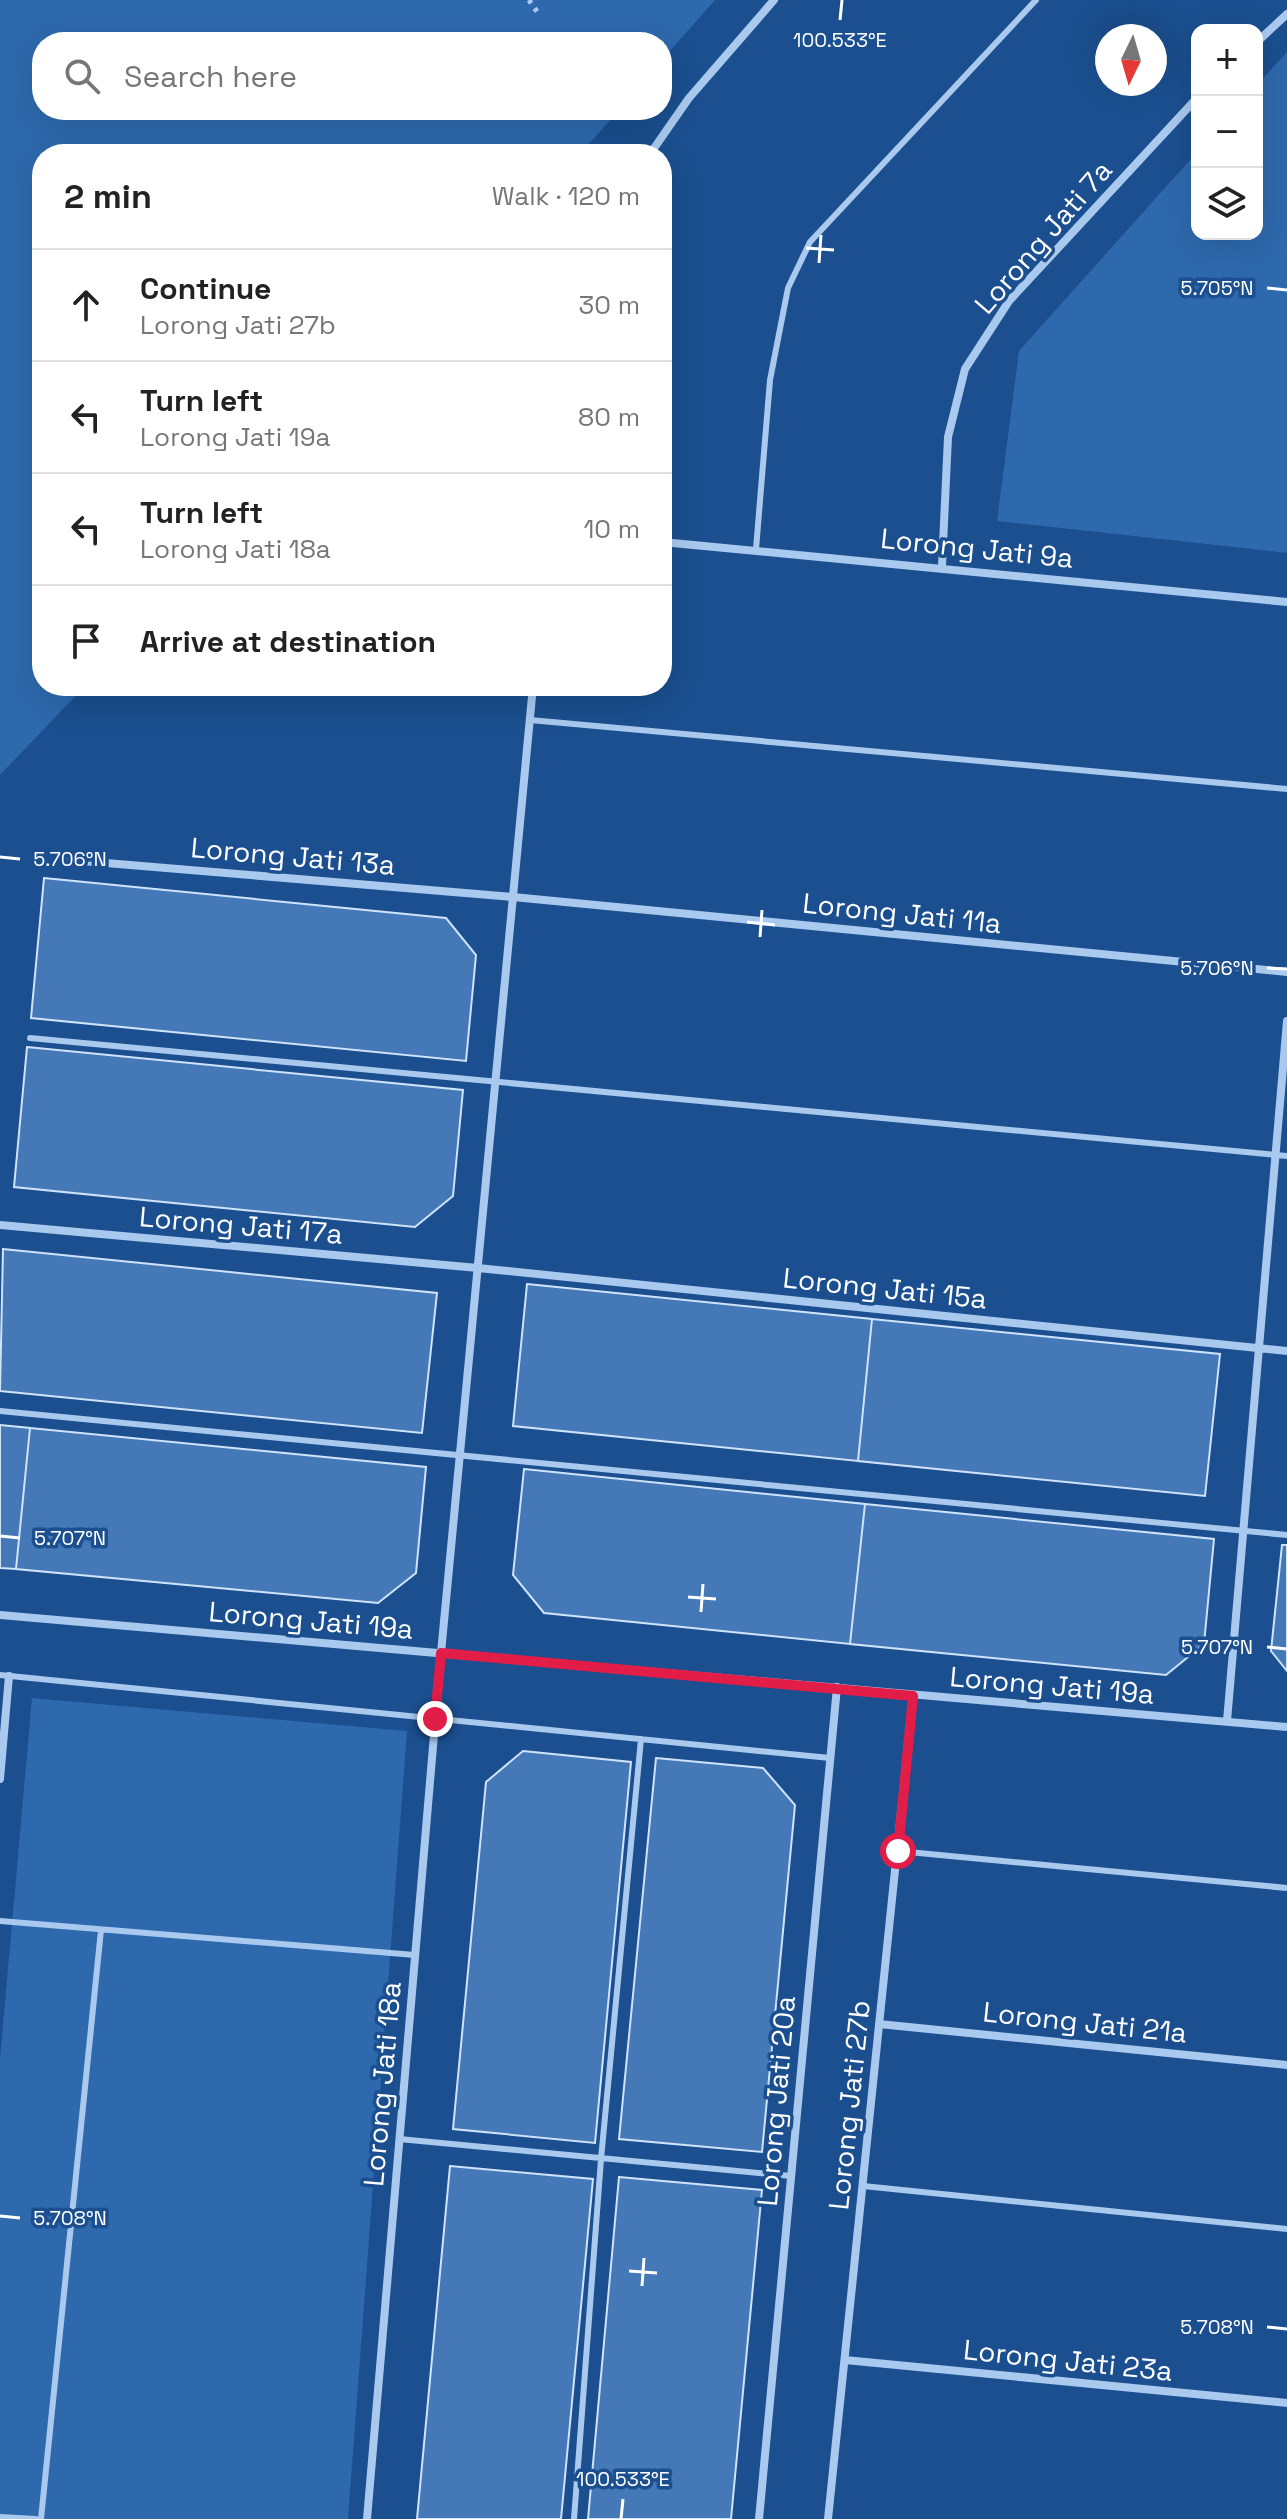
<!DOCTYPE html>
<meta charset="utf-8">
<style>
body{margin:0;font-family:"Space Grotesk",sans-serif;background:#f6f6f6;color:#222}
.controls{position:absolute;right:24px;top:24px;display:grid;overflow:hidden;border-radius:16px;box-shadow:0 8px 32px #0002}
.controls button{width:72px;height:72px;display:grid;place-items:center;padding:0;border:0;border-bottom:2px solid #e0e0e0;background:#fff;color:#222;font:40px sans-serif}
.compass{position:absolute;left:1095px;top:24px;width:72px;height:72px;border-radius:50%;background:#fff;box-shadow:0 8px 32px #0002;rotate:185deg}
.stop{position:absolute;width:24px;height:24px;margin:-18px;border:6px solid #e11d48;border-radius:50%;background:#fff}
.stop.end{background:#e11d48;border-color:#fff;box-shadow:0 2px 8px #0008}
.list{margin:0;padding:0;list-style:none}
h2{display:flex;justify-content:space-between;align-items:center;height:104px;margin:0;padding:0 32px;font-size:34px}
h2 small{font-size:26px;font-weight:400;color:#767676}
.list li{display:grid;grid-template-columns:52px 1fr auto;gap:24px;align-items:center;box-sizing:border-box;height:112px;padding:0 32px;border-top:2px solid #e0e0e0}
.list b{display:block;font-size:30px;white-space:nowrap}
.list p{margin:0;font-size:26px;white-space:nowrap;color:#767676}
.list em{font-size:26px;font-style:normal;color:#767676}
.icon{flex:none;width:44px;height:44px;fill:none;stroke:currentColor;stroke-width:2;stroke-linecap:round;stroke-linejoin:round}
.map{position:relative;flex:none;width:1287px;height:2519px;overflow:hidden}
.search{position:absolute;background:#fff;box-shadow:0 8px 32px #0002;left:32px;top:32px;width:640px;height:88px;display:flex;align-items:center;gap:20px;box-sizing:border-box;padding:0 28px;border-radius:32px;color:#767676;font-size:30px}
.panel{position:absolute;background:#fff;box-shadow:0 8px 32px #0002;left:32px;top:144px;width:640px;height:552px;border-radius:32px}
.map>svg:first-child{display:block}
.green{fill:#2e69ad}
.building{fill:#4478b7;stroke:#cfe3fa;stroke-width:2}
.lines{fill:none;stroke-linecap:round;stroke-linejoin:round}
.path{stroke:#a9c9ee;stroke-width:5;stroke-dasharray:4 6;stroke-linecap:butt}
.service{stroke:#a9c9ee;stroke-width:6}
.minor{stroke:#a9c9ee;stroke-width:8}
.route{stroke:#e11d48;stroke-width:10}
.ticks{fill:none;stroke:#fff;stroke-width:3}
.labels{text-anchor:middle;dominant-baseline:central;stroke-width:7;stroke-linejoin:round;paint-order:stroke}
.street-label{font-size:28px;fill:#fff;stroke:#1b4f8f}
.ticks-label{font-size:20px;text-anchor:middle;fill:#fff;stroke:#1b4f8f;stroke-width:7;stroke-linejoin:round;paint-order:stroke}
</style>
<div class="map">
<svg width="1287" height="2519" viewBox="0 0 1287 2519">
<rect width="100%" height="100%" fill="#1b4f8f"/>
<!-- green -->
<path class="green" d="M0 0H715L662 60V42H42V110H619L580 154H42V686H85L0 775Z
M1287 52V553L997 521 1019 351 1197 152V234H1257V85Z
M32 1698 407 1731 348 2519H0V2059Z"/>
<!-- building -->
<path class="building" d="M44 878 446 918 476 955 466 1061 31 1018Z
M27 1047 463 1090 453 1196 415 1227 14 1187Z
M3 1249 437 1293 422 1433 0 1391Z
M527 1284 872 1319 858 1461 513 1426Z
M872 1319 1220 1354 1205 1496 858 1461Z
M0 1425 30 1428 16 1569 0 1568Z
M30 1428 426 1467 416 1573 378 1603 16 1569Z
M524 1469 865 1504 850 1644 544 1613 513 1575Z
M865 1504 1214 1539 1204 1644 1166 1675 850 1644Z
M1282 1545H1287V1671L1271 1651Z
M523 1751 631 1762 595 2143 453 2129 486 1782Z
M656 1758 763 1768 795 1805 762 2152 619 2139Z
M450 2166 593 2179 561 2519H417Z
M619 2177 762 2190 731 2519H588Z"/>
<g class="lines">
<!-- path -->
<path class="path" d="M529 0 538 13"/>
<!-- service -->
<path class="service" d="M756 549 770 380 788 288 810 242 1036 0
M530 720 1287 789
M30 1038 1287 1156
M0 1411 1287 1535
M0 1675 830 1758
M898 1851 1287 1888
M0 1921 415 1955
M399 2139 791 2176
M863 2186 1287 2229
M0 2517 36 2519
M41 2519 101 1930
M574 2519 601 2159 641 1739"/>
<!-- minor -->
<path class="minor" d="M1257 42 1287 14
M650 154 689 98 774 0
M662 542 1287 602
M942 566 948 437 965 369 1009 301 1197 98
M70 860 513 897 1287 972
M0 1225 478 1268 1287 1351
M0 1615 1287 1727
M1227 1721 1287 1021
M0 1779 9 1676
M879 2024 1287 2065
M845 2360 1287 2403
M367 2519 441 1653 533 686
M759 2519 837 1687
M828 2519 913 1696"/>
</g>
<g class="lines">
<!-- route -->
<path class="route" d="M435 1719 441 1653 913 1696 898 1851"/>
</g>
<!-- ticks -->
<path class="ticks" d="M840 20 842 0M806 248 834 250M819 263 821 235M1267 288 1287 290M0 857 20 859M747 922 775 925M760 937 762 910M1267 968 1287 969M0 1536 20 1538M688 1597 716 1599M701 1612 703 1584M1267 1647 1287 1649M0 2216 20 2218M629 2271 657 2273M642 2286 644 2258M1267 2327 1287 2329M621 2519 623 2499"/>
<g class="labels">
<!-- street labels -->
<g class="street-label">
<text transform="translate(1043 237) rotate(-49)">Lorong Jati 7a</text>
<text transform="translate(977 548) rotate(6)">Lorong Jati 9a</text>
<text transform="translate(293 856) rotate(5)">Lorong Jati 13a</text>
<text transform="translate(902 913) rotate(6)">Lorong Jati 11a</text>
<text transform="translate(241 1225) rotate(5)">Lorong Jati 17a</text>
<text transform="translate(885 1288) rotate(6)">Lorong Jati 15a</text>
<text transform="translate(311 1620) rotate(5)">Lorong Jati 19a</text>
<text transform="translate(1052 1685) rotate(5)">Lorong Jati 19a</text>
<text transform="translate(1085 2022) rotate(6)">Lorong Jati 21a</text>
<text transform="translate(382 2084) rotate(-85)">Lorong Jati 18a</text>
<text transform="translate(776 2101) rotate(-85)">Lorong Jati 20a</text>
<text transform="translate(849 2105) rotate(-84)">Lorong Jati 27b</text>
<text transform="translate(1068 2360) rotate(6)">Lorong Jati 23a</text>
</g>
</g>
<g class="ticks-label">
<text x="840" y="47">100.533°E</text>
<text x="1217" y="295">5.705°N</text>
<text x="70" y="866">5.706°N</text>
<text x="1217" y="975">5.706°N</text>
<text x="70" y="1545">5.707°N</text>
<text x="1217" y="1654">5.707°N</text>
<text x="70" y="2225">5.708°N</text>
<text x="1217" y="2334">5.708°N</text>
<text x="623" y="2486">100.533°E</text>
</g>
</svg>
<div class="controls">
<button>+</button>
<button>−</button>
<button><svg class="icon" aria-label="layers" viewBox="0 0 24 24"><path d="M12 4l9 5-9 5-9-5zM3 14l9 5 9-5"/></svg></button>
</div>
<svg class="compass" viewBox="-18 -18 36 36"><path d="M0-13l5 13h-10z" fill="#e53935"/><path d="M0 13l5-13h-10z" fill="#767676"/></svg>
<div class="stop" style="left:898px;top:1851px"></div>
<div class="stop end" style="left:435px;top:1719px"></div>
<div class="search"><svg class="icon" aria-label="search" viewBox="0 0 24 24"><circle cx="10" cy="10" r="6"/><path d="M15 15l6 6"/></svg>Search here</div>
<section class="panel">
<h2>2 min<small>Walk · 120 m</small></h2>
<ul class="list">
<li><svg class="icon" aria-label="ahead" viewBox="0 0 24 24"><path d="M12 20V5M6 11l6-6 6 6"/></svg><div><b>Continue</b><p>Lorong Jati 27b</p></div><em>30 m</em></li>
<li><svg class="icon" aria-label="left" viewBox="0 0 24 24"><path d="M17 20v-9H6M10 6l-5 5 5 5"/></svg><div><b>Turn left</b><p>Lorong Jati 19a</p></div><em>80 m</em></li>
<li><svg class="icon" aria-label="left" viewBox="0 0 24 24"><path d="M17 20v-9H6M10 6l-5 5 5 5"/></svg><div><b>Turn left</b><p>Lorong Jati 18a</p></div><em>10 m</em></li>
<li><svg class="icon" aria-label="arrive" viewBox="0 0 24 24"><path d="M6 21V4h12l-3 4 3 4H6"/></svg><div><b>Arrive at destination</b></div></li>
</ul>
</section>
</div>
